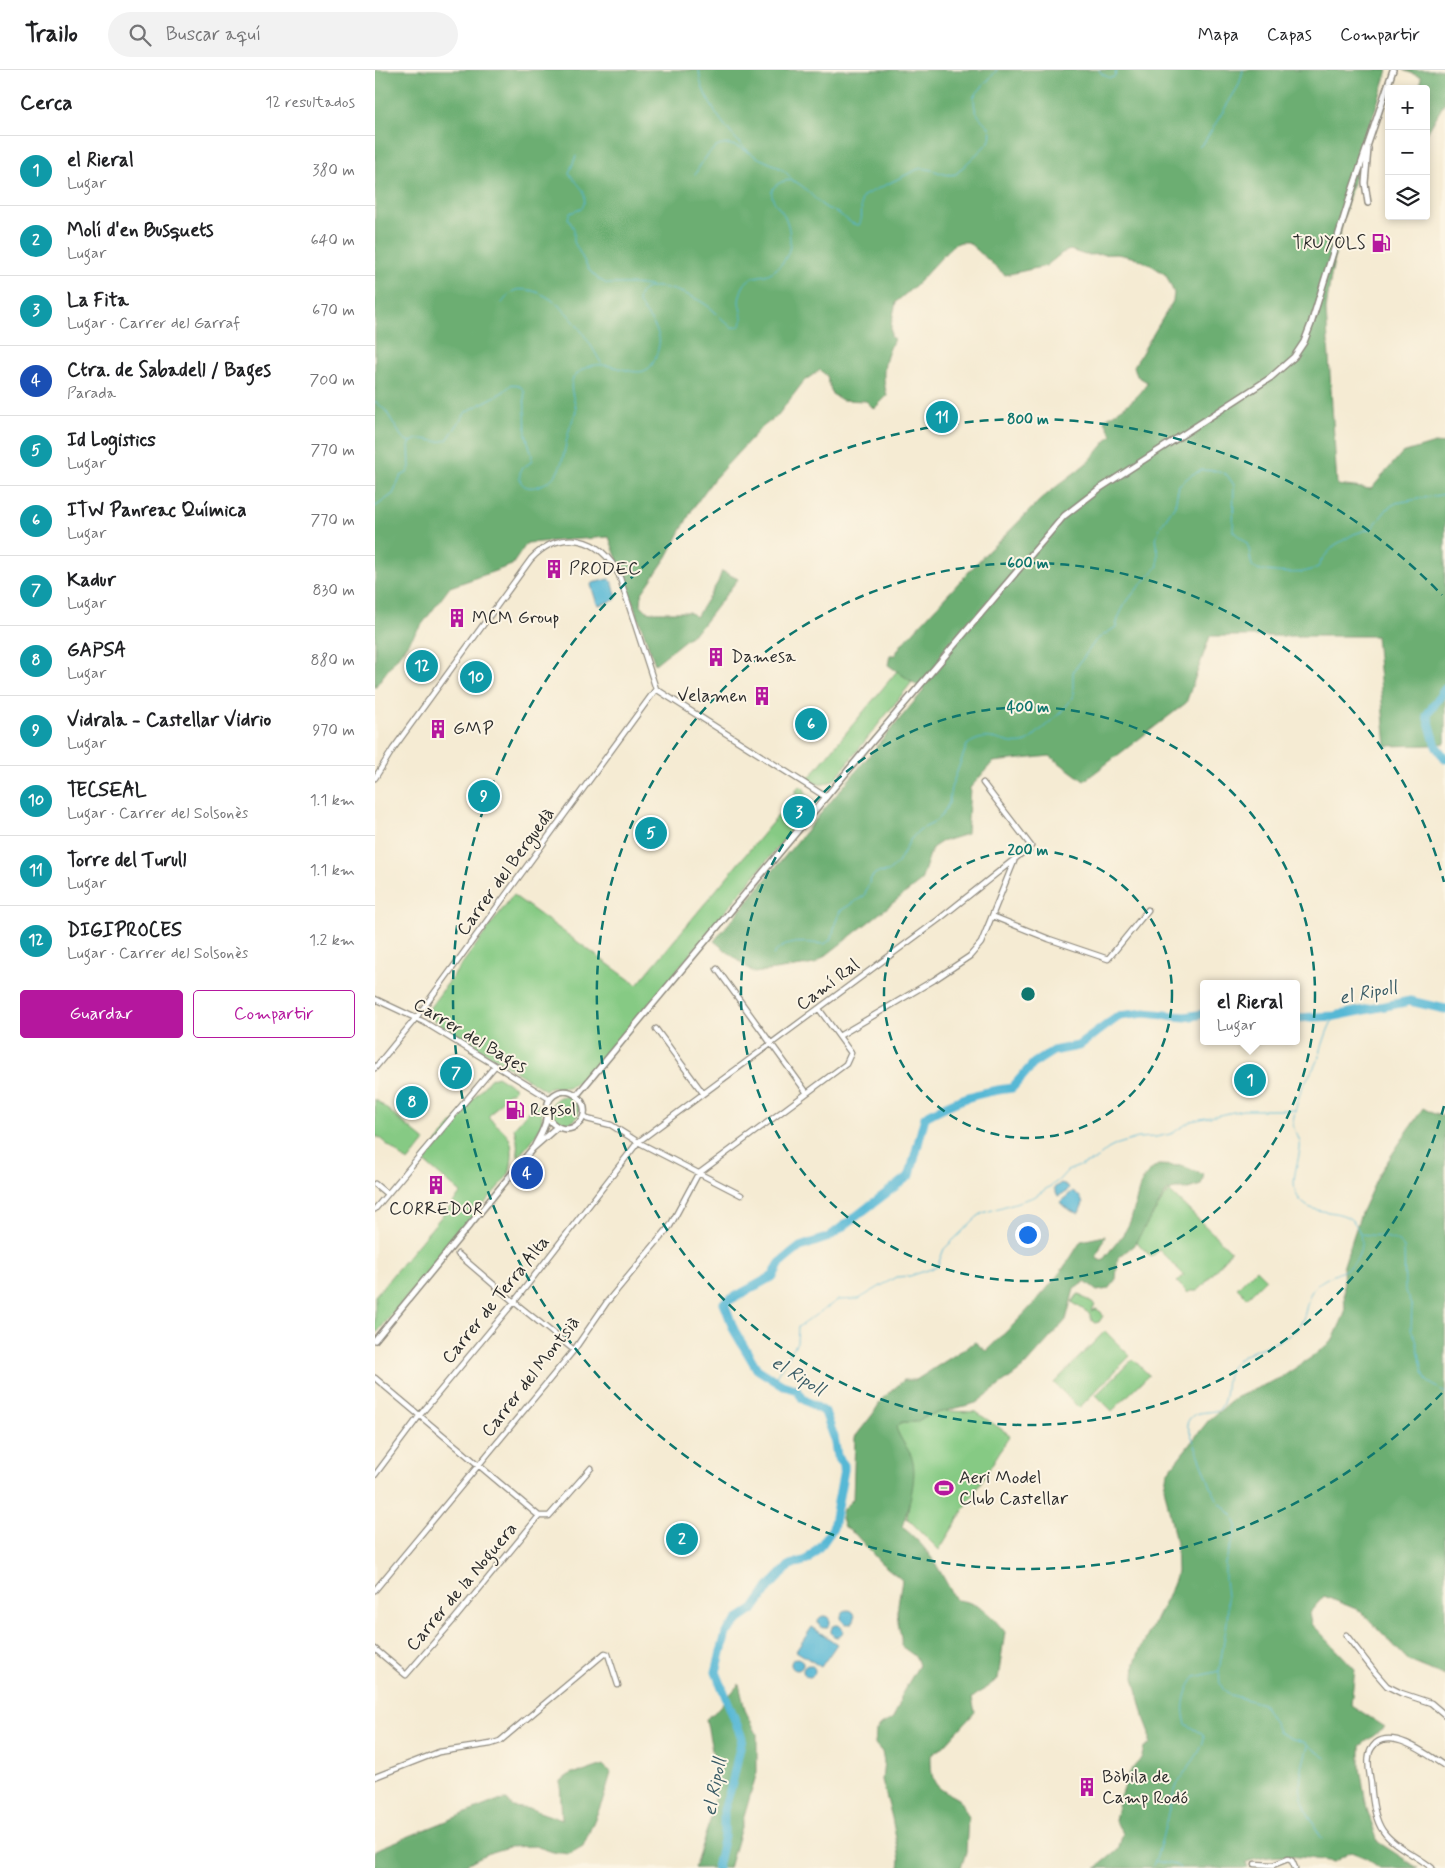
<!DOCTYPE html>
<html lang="es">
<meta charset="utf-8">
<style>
body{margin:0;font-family:Mynerve,sans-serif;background:#f2f2f2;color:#202124}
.controls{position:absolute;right:15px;top:15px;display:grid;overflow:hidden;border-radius:5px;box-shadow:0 2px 8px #0003}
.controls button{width:45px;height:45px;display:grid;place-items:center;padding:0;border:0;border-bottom:1px solid #e0e0e0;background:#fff;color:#202124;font:25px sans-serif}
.you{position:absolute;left:652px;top:1164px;width:18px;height:18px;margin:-12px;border:4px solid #fff;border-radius:50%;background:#1a73e8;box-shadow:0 0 0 8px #1a73e833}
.badge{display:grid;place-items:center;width:32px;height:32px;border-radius:50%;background:#b5179e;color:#fff;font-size:16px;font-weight:700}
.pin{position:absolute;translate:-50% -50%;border:2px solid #fff;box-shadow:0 1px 5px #0006}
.popup{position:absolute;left:825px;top:910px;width:100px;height:65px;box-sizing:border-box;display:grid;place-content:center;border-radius:5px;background:#fff;filter:drop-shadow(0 1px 4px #0005);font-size:16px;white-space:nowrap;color:#757577}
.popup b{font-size:19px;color:#202124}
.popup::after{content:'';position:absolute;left:50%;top:100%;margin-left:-10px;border:10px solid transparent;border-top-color:#fff}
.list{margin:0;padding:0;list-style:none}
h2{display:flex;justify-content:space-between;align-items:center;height:65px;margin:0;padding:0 20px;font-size:21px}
h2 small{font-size:16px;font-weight:400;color:#757577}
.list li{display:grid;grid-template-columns:32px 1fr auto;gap:15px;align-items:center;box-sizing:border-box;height:70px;padding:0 20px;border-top:1px solid #e0e0e0}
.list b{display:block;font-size:19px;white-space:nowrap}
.list p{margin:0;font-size:16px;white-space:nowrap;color:#757577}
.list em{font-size:16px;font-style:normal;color:#757577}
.actions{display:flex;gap:10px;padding:15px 20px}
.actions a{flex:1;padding:11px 0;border:1px solid #b5179e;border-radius:5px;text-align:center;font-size:18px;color:#b5179e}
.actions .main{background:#b5179e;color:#fff}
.icon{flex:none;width:28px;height:28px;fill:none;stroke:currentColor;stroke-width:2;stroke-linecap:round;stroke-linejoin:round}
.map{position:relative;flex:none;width:1070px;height:1798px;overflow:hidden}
header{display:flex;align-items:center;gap:30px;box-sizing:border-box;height:70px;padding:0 25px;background:#fff;border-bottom:1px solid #e0e0e0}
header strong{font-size:24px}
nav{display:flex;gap:28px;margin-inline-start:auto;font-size:18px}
.search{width:350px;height:45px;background:#f2f2f2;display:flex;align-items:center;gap:12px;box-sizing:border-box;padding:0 18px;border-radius:28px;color:#757577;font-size:19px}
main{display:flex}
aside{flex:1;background:#fff}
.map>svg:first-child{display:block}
.green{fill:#86ca84;stroke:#587a58}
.forest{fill:#6cae72;stroke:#4c6c4e}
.water{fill:#57b8d5;stroke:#417280}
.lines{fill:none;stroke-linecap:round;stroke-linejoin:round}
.stream{stroke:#57b8d5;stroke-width:1}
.river{stroke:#57b8d5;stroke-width:9}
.minor-casing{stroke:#908b7f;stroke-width:7}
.tertiary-casing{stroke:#908b7f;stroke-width:8}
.minor{stroke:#fff;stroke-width:4.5}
.tertiary{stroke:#fff;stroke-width:5}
.ring{fill:none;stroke:#0f766e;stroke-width:2.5;stroke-dasharray:9 6}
.labels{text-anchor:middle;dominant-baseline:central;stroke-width:4;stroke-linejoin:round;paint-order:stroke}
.poi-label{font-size:18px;fill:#2b2b2b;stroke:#fcf5e5;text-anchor:start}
.street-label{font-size:18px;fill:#2b2b2b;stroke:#fcf5e5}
.water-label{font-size:19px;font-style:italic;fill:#3a5c66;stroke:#fcf5e5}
.centre{fill:#0f766e;stroke:#fcf5e5;stroke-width:2.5}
.ring-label{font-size:15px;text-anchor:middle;font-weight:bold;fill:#0f766e;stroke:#fcf5e5;stroke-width:4;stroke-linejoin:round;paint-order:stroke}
</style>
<header>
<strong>Trailo</strong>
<div class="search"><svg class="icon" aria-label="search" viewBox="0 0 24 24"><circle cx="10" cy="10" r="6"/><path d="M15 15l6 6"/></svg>Buscar aquí</div>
<nav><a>Mapa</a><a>Capas</a><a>Compartir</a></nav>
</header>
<main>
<aside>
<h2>Cerca<small>12 resultados</small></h2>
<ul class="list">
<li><span class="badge" style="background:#0f9aa8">1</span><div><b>el Rieral</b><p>Lugar</p></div><em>380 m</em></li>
<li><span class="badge" style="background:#0f9aa8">2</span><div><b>Molí d'en Busquets</b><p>Lugar</p></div><em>640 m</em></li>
<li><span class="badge" style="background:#0f9aa8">3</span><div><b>La Fita</b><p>Lugar · Carrer del Garraf</p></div><em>670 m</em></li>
<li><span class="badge" style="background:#1a4fb4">4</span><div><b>Ctra. de Sabadell / Bages</b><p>Parada</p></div><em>700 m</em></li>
<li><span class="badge" style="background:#0f9aa8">5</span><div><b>Id Logistics</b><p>Lugar</p></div><em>770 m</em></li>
<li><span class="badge" style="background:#0f9aa8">6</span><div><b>ITW Panreac Química</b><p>Lugar</p></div><em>770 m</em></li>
<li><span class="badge" style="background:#0f9aa8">7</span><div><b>Kadur</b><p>Lugar</p></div><em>830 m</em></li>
<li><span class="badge" style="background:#0f9aa8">8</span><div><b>GAPSA</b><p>Lugar</p></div><em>880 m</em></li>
<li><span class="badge" style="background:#0f9aa8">9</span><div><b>Vidrala - Castellar Vidrio</b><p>Lugar</p></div><em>970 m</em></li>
<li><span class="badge" style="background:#0f9aa8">10</span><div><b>TECSEAL</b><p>Lugar · Carrer del Solsonès</p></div><em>1.1 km</em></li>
<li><span class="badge" style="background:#0f9aa8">11</span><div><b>Torre del Turull</b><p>Lugar</p></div><em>1.1 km</em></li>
<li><span class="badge" style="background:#0f9aa8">12</span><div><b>DIGIPROCES</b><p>Lugar · Carrer del Solsonès</p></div><em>1.2 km</em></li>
</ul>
<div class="actions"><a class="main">Guardar</a><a>Compartir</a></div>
</aside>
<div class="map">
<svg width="1070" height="1798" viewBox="0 0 1070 1798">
<rect width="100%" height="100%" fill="#fcf5e5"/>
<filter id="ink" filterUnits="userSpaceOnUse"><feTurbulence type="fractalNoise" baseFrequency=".02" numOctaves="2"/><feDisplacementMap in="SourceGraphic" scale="10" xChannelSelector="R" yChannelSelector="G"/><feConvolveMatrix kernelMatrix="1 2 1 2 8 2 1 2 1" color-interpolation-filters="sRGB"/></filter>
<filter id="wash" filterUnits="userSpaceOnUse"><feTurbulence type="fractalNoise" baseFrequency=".0096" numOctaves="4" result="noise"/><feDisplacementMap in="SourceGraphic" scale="20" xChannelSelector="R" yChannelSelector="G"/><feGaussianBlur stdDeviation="1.12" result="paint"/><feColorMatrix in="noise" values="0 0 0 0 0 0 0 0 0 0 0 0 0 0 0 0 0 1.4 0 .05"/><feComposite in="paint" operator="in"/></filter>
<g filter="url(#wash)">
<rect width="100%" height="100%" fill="#f5ebd3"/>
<!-- green -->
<path class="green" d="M522 601 537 612 460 709C449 716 443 716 433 709Z
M424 716 429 718 436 737 252 961C241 974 211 1011 196 1016 191 1018 185 1017 180 1018L178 1016 170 1020 54 947 53 940 138 825 262 915 421 724 420 722Z
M122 1006 141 1018 136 1023H133L113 1047C129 1062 138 1064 137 1087 136 1094 136 1098 134 1104L0 1265V1226L86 1123 47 1090 115 1009Z
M176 1040a14 14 0 1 1 28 0a14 14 0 1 1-28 0Z
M0 1029 50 1071 33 1092 2 1066 0 1069Z
M161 1032C178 1053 155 1072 143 1087L142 1071 139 1058Z
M794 1121 856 1181 827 1217 822 1221H815L813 1223 802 1212 809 1205 784 1180 776 1187 760 1170Z
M881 1199 891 1209 872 1228 862 1218Z
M703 1224 720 1235 716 1241 721 1239 726 1242 728 1246 724 1252 720 1253 717 1251 715 1244 697 1232Z
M730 1261 755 1286 704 1338 679 1313Z
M758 1289 774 1305 737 1341 721 1325Z
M570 1341 601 1342 635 1365 564 1480 532 1448 538 1408 537 1390 520 1357 527 1352H541L551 1346Z"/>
<!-- forest -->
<path class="forest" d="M0 0H1013C988 78 961 158 951 240L962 415 996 419 1027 383 1060 373 1070 374V673L1055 675 1011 676 1001 566H835L811 633 709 711 675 686 618 692 595 718 592 764 566 772 557 778 546 811 440 894 379 903 339 871 549 620 513 595 515 585H520L526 575 614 480C632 465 647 448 663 432 679 417 698 405 714 391 722 383 729 373 737 365L729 350C743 341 767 327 772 312L762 306 759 296 798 231 799 223 791 205 776 195 761 188 742 184 710 185 695 180 687 183 671 196 630 205 593 172H586L578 175 542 214 521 232 516 255V267L519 269C509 291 506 302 512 326L499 339 491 331 467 330 457 324 452 306 445 300 429 311 403 345 385 359 338 410 318 438 292 487 267 523 266 535 272 541 277 542H314L321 547 343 512 347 501 363 509 325 558 280 594 234 467 152 473 137 495 75 517 0 617Z
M1028 0H1070V32L1051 65V19H1045L1046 7Z
M1048 1038 1057 1043 1070 1047V1606L1034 1591 986 1541 949 1526 935 1542 937 1554 980 1599 976 1635 1010 1657 985 1676V1698L992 1739 1003 1772 1043 1798H1005L991 1788 976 1782 959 1792C927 1787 904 1782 871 1792L873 1798H721L743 1780 748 1763 740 1751C743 1733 747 1717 756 1701 763 1690 767 1692 769 1677L775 1674V1663L770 1650 759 1607 760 1593 765 1580 792 1528 802 1502 801 1473 789 1417 792 1403 833 1351 860 1328 907 1307 937 1287 958 1270 970 1243 968 1198 986 1143 1004 1104Z
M783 1095 808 1096 829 1105 826 1115 813 1119H800L792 1121 759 1175 743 1188 741 1209 733 1219 722 1221 710 1212 699 1219 691 1250 648 1298 601 1333 551 1346 541 1352H527L521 1357C524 1369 533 1377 537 1388 543 1406 533 1440 527 1457 555 1478 564 1500 581 1530 604 1532 616 1545 630 1562L623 1609 597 1628 600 1642 569 1676 556 1685C556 1713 558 1717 584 1729L593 1747 591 1782 586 1798H524L525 1789 517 1748 507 1710 509 1692 507 1682 500 1674 501 1661 506 1655 517 1649 524 1636 525 1627 544 1595 541 1587 526 1576C527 1565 524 1561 523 1552 521 1538 525 1524 527 1510L505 1492 480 1464 469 1457 466 1448 468 1439 478 1429 480 1367 498 1344 507 1329 529 1310H541L600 1272 611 1281C647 1247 681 1214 706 1171L730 1166 721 1188 727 1191C735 1180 747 1168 753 1156 765 1132 758 1111 783 1095Z
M364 1614 370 1640 382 1664V1702L354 1798H319L337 1745 342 1706 331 1649 339 1643Z
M228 1695 236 1703 228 1730 208 1776 194 1784 178 1782 160 1776 134 1777 111 1784 84 1798H0V1780L121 1731 132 1730 138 1737 156 1739 187 1750 185 1711 197 1703 208 1702Z"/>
<!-- water -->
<path class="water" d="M234 509 237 512 242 526 240 530 224 535 222 534 216 515 217 513Z
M686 1113 694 1118 691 1122 683 1126 679 1118Z
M698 1121 705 1127 708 1133 704 1143C698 1143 688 1137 685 1132Z
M466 1547a7 7 0 1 1 14 0a7 7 0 1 1-14 0Z
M443 1552a6 6 0 1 1 12 0a6 6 0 1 1-12 0Z
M456 1561a6 6 0 1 1 12 0a6 6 0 1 1-12 0Z
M437 1557 462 1574 446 1597 421 1581Z
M416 1594a6 6 0 1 1 12 0a6 6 0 1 1-12 0Z
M428 1601a6 6 0 1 1 12 0a6 6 0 1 1-12 0Z"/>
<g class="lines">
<!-- stream -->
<path class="stream" d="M324 0C325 6 325 13 328 19 336 39 361 74 380 86 394 94 409 96 418 111
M724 0 727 4 735 8 739 7 742 0
M824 77 830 71 864 15 868 0
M201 86 194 103C202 115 217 123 206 139L195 143 193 148 199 159V172L214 200 223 209 232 214H258L275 216
M320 104C336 77 345 65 375 83
M127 233C131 228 135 222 141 220 145 219 149 220 153 220 185 224 212 267 226 293
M0 331 11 341 28 369 36 372
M0 437 18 424 26 406 32 403 35 397 34 376 36 372C48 364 58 375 72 370L91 342 128 322 137 314 146 317 149 321 151 365 157 385 156 392 146 399C138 428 174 418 183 401 189 390 190 376 193 364 195 356 198 349 201 341 201 332 194 320 197 311 198 306 203 303 207 300 235 281 269 323 281 286 283 280 285 274 284 267 281 254 269 243 263 231 265 202 317 225 330 234 340 240 347 250 356 257 374 260 365 241 364 232 364 228 366 221 368 217 373 207 380 207 390 205 404 201 416 185 415 171 415 162 413 152 409 145 404 136 393 129 398 118 419 98 431 122 447 135 453 140 461 141 467 146 473 150 477 155 484 155 490 145 483 135 488 126L543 99C557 96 568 108 581 104L614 72C620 55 608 55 602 43 599 38 599 31 599 26L622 0
M398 885C410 868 432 873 450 874L457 868 460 854 465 841 489 826 496 808 501 803 513 802 523 793 535 770 544 760 557 754 567 745 574 733 576 718 592 675C617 657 628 679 652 672L684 644 693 634 698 626V602L721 570 741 557C746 531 766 516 783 496V481L781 468 785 457 800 435 804 415 816 405 827 400 844 401 852 405 859 415 858 461C863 467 869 468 872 474 876 481 874 491 878 497 883 502 920 504 928 502 933 501 938 499 943 497L948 488 960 475 979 464 997 458 1013 438 1021 433 1070 424
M986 1164C999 1166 1021 1165 1029 1178L1030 1221 1037 1237 1036 1259 1041 1269 1048 1302 1052 1311 1070 1323
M399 1310 422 1272 423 1257 463 1230 484 1229 521 1207 535 1206 562 1197 569 1179 602 1147 608 1143 659 1127 683 1111 692 1101 720 1090 733 1079 743 1074 763 1068 781 1067 796 1064 816 1051 868 1040H920
M933 1676C919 1721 924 1729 947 1769
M951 1688 929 1672 914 1668 904 1662 888 1634 856 1625 848 1619 845 1613 844 1601 852 1552 853 1536 850 1509V1493L862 1456 858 1446 843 1431 836 1417 812 1354C817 1338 834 1345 845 1339 854 1326 848 1309 857 1296 873 1276 904 1277 922 1259 934 1246 929 1226 942 1215 956 1202 980 1203 985 1181 987 1174 986 1166 983 1159 972 1134 940 1149 925 1130 913 1116 923 1095 925 1079 927 1068 917 1061 918 1051 920 1040 923 1028 927 1018 931 1009 938 1001 942 991 948 976 951 960 960 946
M780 1791 801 1795 805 1798
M777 1798C789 1772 791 1742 802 1715 810 1698 826 1686 829 1668L828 1664 811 1654C806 1638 809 1620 820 1607L844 1601"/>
<!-- river -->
<path class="river" d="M1070 619 1052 645 1061 676 1070 689
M921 948 960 946 1035 931 1070 939
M342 1798 349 1765V1740L357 1714 367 1668 341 1602 351 1563 364 1549 379 1539 394 1517 415 1495 432 1490 447 1474 458 1458 469 1400V1395L462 1386 459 1367 450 1342 428 1329 422 1320 407 1315 382 1299 359 1260 349 1233 398 1206 405 1193 425 1177 454 1167 535 1105 550 1047C580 1030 603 1022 637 1018L659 993 678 981 703 976 744 946 770 943 810 947 829 944"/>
</g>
</g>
<g filter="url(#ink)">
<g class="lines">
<!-- minor casing -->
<g class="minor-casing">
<path id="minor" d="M281 619 451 727
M0 708 18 679 156 489C186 457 226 467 244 505L281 619
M617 846 674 869 733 889 773 840
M342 899 432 1023
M0 929 49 952 175 1029
M281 959 328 1023
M464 966 559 910 595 886 606 873 640 789
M0 998 41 948 281 619
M209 1046 212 1049 236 1055 263 1072 366 1125
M0 1114 12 1124
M0 1139 120 996
M83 1184 139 1232 199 1280
M0 1308 164 1446
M0 1405 45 1345 139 1232 263 1072 563 850 656 776 608 713
M164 1446H174L216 1398
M0 1520 199 1280 232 1232 295 1156 323 1104 471 994 476 983 444 939
M971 1565 999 1601 1012 1616 1026 1623 1056 1633 1070 1645
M0 1579 31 1605 77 1552 164 1446
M0 1707 64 1682 116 1674 125 1671 230 1583 233 1584 243 1615
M880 1794 898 1795 913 1789 917 1791 920 1798
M1057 1798C1043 1786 1018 1776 1008 1761 999 1749 997 1728 996 1713 995 1705 992 1695 994 1686 994 1681 997 1677 1001 1673 1020 1659 1054 1686 1070 1696"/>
</g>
<!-- tertiary casing -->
<g class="tertiary-casing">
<path id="tertiary" d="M993 133 990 113 993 79
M202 1025 496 673 689 446 724 419 895 308 919 287 929 272 936 254 976 124 1018 0
M160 1075C164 1068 168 1061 170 1054 173 1044 169 1032 179 1025 197 1011 221 1039 203 1054 192 1064 177 1057 172 1045
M0 1270 158 1078 182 1057"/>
</g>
<!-- minor -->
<use href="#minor" class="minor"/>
<!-- tertiary -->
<use href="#tertiary" class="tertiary"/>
</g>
</g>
<!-- distance rings -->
<g class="ring">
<circle cx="653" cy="924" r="144"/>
<circle cx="653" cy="924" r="287"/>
<path d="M1069 1036A431 431 0 1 1 1069 812"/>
<path d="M1067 1323A575 575 0 1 1 1067 525"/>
</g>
<!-- icons -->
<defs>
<g id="fuel-bare" transform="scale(1.5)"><path d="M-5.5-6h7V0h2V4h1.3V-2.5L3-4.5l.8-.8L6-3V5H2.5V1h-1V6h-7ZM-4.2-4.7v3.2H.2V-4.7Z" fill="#b5179e" stroke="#fcf5e5" stroke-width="2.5" paint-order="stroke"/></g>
<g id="building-bare" transform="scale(1.5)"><path d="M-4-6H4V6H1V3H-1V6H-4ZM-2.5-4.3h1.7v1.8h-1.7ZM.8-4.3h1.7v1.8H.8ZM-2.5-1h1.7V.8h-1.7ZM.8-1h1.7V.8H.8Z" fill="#b5179e" stroke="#fcf5e5" stroke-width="2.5" paint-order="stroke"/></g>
<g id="stadium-bare" transform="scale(1.5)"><path d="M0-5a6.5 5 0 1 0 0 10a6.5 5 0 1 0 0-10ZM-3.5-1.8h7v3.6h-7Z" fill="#b5179e" stroke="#fcf5e5" stroke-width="2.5" paint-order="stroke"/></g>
</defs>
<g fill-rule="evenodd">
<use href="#fuel-bare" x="1006" y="173"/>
<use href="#building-bare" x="179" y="499"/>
<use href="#building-bare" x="82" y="548"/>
<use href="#building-bare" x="341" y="587"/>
<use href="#building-bare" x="387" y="626"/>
<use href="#building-bare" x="63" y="659"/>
<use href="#fuel-bare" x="140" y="1040"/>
<use href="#building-bare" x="61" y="1115"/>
<use href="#stadium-bare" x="569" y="1418"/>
<use href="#building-bare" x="712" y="1717"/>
</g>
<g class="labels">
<!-- poi labels -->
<g class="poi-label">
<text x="991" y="173" text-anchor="end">TRUYOLS</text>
<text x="194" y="499">PRODEC</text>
<text x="97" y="548">MCM Group</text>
<text x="356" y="587">Damesa</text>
<text x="372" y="626" text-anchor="end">Velamen</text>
<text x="78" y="659">GMP</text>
<text x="155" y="1040">Repsol</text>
<text x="61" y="1139" text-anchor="middle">CORREDOR</text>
<text x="584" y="1408">Aeri Model<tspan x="584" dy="21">Club Castellar</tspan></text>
<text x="727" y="1707">Bòbila de<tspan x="727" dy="21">Camp Rodó</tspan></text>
</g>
<!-- street labels -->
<g class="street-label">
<text transform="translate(131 802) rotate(-54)">Carrer del Berguedà</text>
<text transform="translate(453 915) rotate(-37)">Camí Ral</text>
<text transform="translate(95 966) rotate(31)">Carrer del Bages</text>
<text transform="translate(121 1230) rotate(-51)">Carrer de Terra Alta</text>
<text transform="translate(156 1307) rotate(-52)">Carrer del Montsià</text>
<text transform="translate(87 1517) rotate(-50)">Carrer de la Noguera</text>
</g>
<!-- water labels -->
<g class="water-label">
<text transform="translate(993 923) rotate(-11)">el Ripoll</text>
<text transform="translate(423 1306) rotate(32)">el Ripoll</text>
<text transform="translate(340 1717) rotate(-79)">el Ripoll</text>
</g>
</g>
<circle cx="653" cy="924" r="8" class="centre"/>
<g class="ring-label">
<text x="653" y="354">800 m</text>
<text x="653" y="498">600 m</text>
<text x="653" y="642">400 m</text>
<text x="653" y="785">200 m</text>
</g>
</svg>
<div class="controls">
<button>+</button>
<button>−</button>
<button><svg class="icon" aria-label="layers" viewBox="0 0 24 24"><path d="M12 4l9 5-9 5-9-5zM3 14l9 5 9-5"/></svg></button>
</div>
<div class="you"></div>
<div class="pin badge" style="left:875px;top:1010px;background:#0f9aa8">1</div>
<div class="popup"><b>el Rieral</b>Lugar</div>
<div class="pin badge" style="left:307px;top:1469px;background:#0f9aa8">2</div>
<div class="pin badge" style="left:424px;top:742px;background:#0f9aa8">3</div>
<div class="pin badge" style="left:152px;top:1103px;background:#1a4fb4">4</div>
<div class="pin badge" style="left:276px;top:763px;background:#0f9aa8">5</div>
<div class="pin badge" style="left:436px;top:654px;background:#0f9aa8">6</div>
<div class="pin badge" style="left:81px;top:1003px;background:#0f9aa8">7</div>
<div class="pin badge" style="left:37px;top:1032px;background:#0f9aa8">8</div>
<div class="pin badge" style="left:109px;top:726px;background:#0f9aa8">9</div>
<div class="pin badge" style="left:101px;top:607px;background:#0f9aa8">10</div>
<div class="pin badge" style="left:567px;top:347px;background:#0f9aa8">11</div>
<div class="pin badge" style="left:47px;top:596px;background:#0f9aa8">12</div>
</div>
</main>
